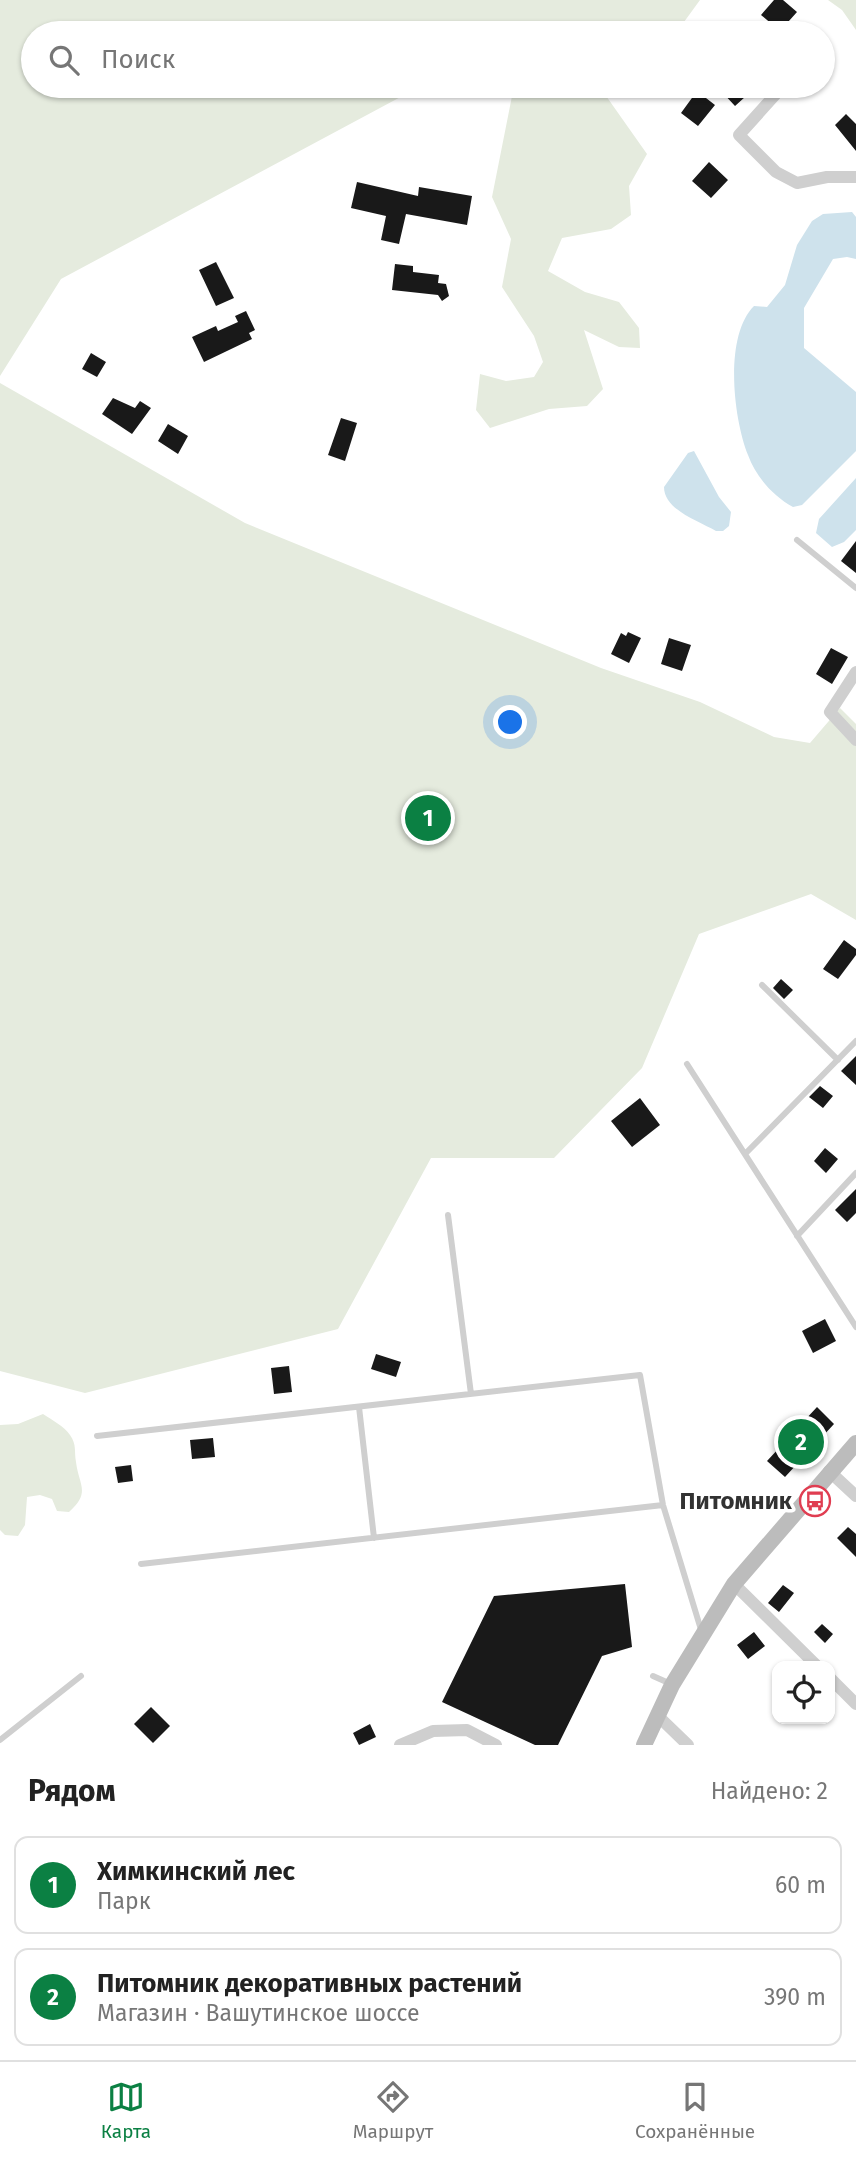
<!DOCTYPE html>
<html lang="ru">
<meta charset="utf-8">
<style>
body{margin:0;font-family:"Fira Sans",sans-serif;background:#f6f6f6;color:#222}
.controls{position:absolute;right:21px;bottom:21px;display:grid;overflow:hidden;border-radius:14px;box-shadow:0 2px 5px #0004}
.controls button{width:63px;height:63px;display:grid;place-items:center;padding:0;border:0;border-bottom:2px solid #e0e0e0;background:#fff;color:#222;font:35px sans-serif}
.you{position:absolute;left:511px;top:723px;width:24px;height:24px;margin:-18px;border:5px solid #fff;border-radius:50%;background:#1a73e8;box-shadow:0 0 0 10px #1a73e833}
.badge{display:grid;place-items:center;width:46px;height:46px;border-radius:50%;background:#0b8043;color:#fff;font-size:23px;font-weight:700}
.pin{position:absolute;translate:-50% -50%;border:4px solid #fff;box-shadow:0 2px 7px #0006}
.list{margin:0;padding:0;list-style:none}
h2{display:flex;justify-content:space-between;align-items:center;height:91px;margin:0;padding:0 28px;font-size:30px}
h2 small{font-size:23px;font-weight:400;color:#767676}
.list li{display:grid;grid-template-columns:46px 1fr auto;gap:21px;align-items:center;box-sizing:border-box;height:98px;margin:0 14px 14px;padding:0 14px;border:2px solid #e0e0e0;border-radius:14px}
.list b{display:block;font-size:26px;white-space:nowrap}
.list p{margin:0;font-size:23px;white-space:nowrap;color:#767676}
.list em{font-size:23px;font-style:normal;color:#767676}
.icon{flex:none;width:38px;height:38px;fill:none;stroke:currentColor;stroke-width:2;stroke-linecap:round;stroke-linejoin:round}
.map{position:relative;flex:none;width:856px;height:1745px;overflow:hidden}
.search{position:absolute;background:#fff;box-shadow:0 2px 5px #0004;left:21px;right:21px;top:21px;height:77px;display:flex;align-items:center;gap:18px;box-sizing:border-box;padding:0 24px;border-radius:38px;color:#767676;font-size:26px}
.sheet{height:315px;background:#fff}
nav{display:flex;justify-content:space-around;align-items:center;box-sizing:border-box;height:98px;border-top:2px solid #e0e0e0;background:#fff;font-size:19px;color:#767676}
nav a{display:grid;justify-items:center;gap:4px}
nav .on{color:#0b8043}
.map>svg:first-child{display:block}
.green{fill:#e5ebde}
.water{fill:#cee2ec}
.building{fill:#191919}
.lines{fill:none;stroke-linecap:round;stroke-linejoin:round}
.lane{stroke:#cfcfcf;stroke-width:6}
.street{stroke:#cfcfcf;stroke-width:12}
.secondary{stroke:#bcbcbc;stroke-width:16}
.labels{text-anchor:middle;dominant-baseline:central;stroke-width:7;stroke-linejoin:round;paint-order:stroke}
.poi-label{font-size:24px;font-weight:bold;fill:#323232;stroke:#fff;text-anchor:end}
</style>
<div class="map">
<svg width="856" height="1745" viewBox="0 0 856 1745">
<rect width="100%" height="100%" fill="#fff"/>
<!-- green -->
<path class="green" d="M0 0H700L684 22 672 33H33V86H421L61 279 0 376Z
M828 0H856V30L842 10Z
M460 86H612L604 93 647 154 629 186 631 215 611 229 562 238 548 271 585 292 619 302 639 328 640 348 619 347 584 330 603 389 587 406 549 409 490 428 476 410 480 374 506 381 534 377 543 362 534 336 502 287 511 239 492 197 513 91Z
M0 383 245 523 601 668 700 702 774 737 810 743 840 708 856 724V920L811 894 699 934 642 1068 554 1158H431L338 1329 85 1393 0 1371Z
M43 1414C52 1420 64 1426 70 1435 77 1445 74 1451 76 1462 79 1486 91 1492 69 1512L57 1511 52 1499 40 1495 27 1497 25 1525 18 1536 5 1535 0 1530V1425L18 1424Z"/>
<!-- water -->
<path class="water" d="M852 212 856 217V259L847 257 833 259 804 308V348L856 392V451L802 505 793 507C773 496 756 477 748 455 733 417 724 336 754 306L767 307 785 285 797 245 812 221 823 214Z
M694 451 719 497 731 512 729 526 723 531H716C699 521 664 510 664 487L688 453Z
M856 478V530L844 542 832 547 816 533 819 519Z"/>
<!-- building -->
<path class="building" d="M774 0H783L797 12 780 31 761 15Z
M739 21 753 33H728Z
M729 86H735L745 97 735 106 722 92Z
M697 91 715 105 698 126 681 113Z
M846 114 856 124V151L835 125Z
M709 162 728 180 711 198 692 181Z
M357 182 418 196 419 187 472 196 467 225 406 214 399 244 381 240 386 216 351 208Z
M216 262 234 298 216 306 199 270Z
M395 264 413 266V272L439 275 438 283 446 284 449 296 442 301 438 295 392 290Z
M246 311 255 330 249 333 252 339 204 362 192 337 216 326 218 331 238 322 235 316Z
M91 353 106 362 97 377 82 369Z
M113 398 135 408 140 401 151 408 132 434 102 414Z
M341 418 357 423 345 461 328 455Z
M168 424 188 436 178 454 158 441Z
M856 541V573L841 561Z
M628 632 641 638 629 663 611 654 621 633 626 636Z
M669 638 691 645 682 671 661 664Z
M831 648 848 657 832 684 816 674Z
M844 940 856 949V955L838 979 823 969Z
M781 979 793 990 784 999 773 988Z
M856 1056V1085L841 1071Z
M820 1086 833 1096 823 1108 809 1097Z
M640 1098 660 1125 632 1147 611 1121Z
M825 1148 838 1159 826 1173 814 1161Z
M856 1189V1213L847 1222 835 1210Z
M825 1319 836 1341 813 1353 802 1331Z
M376 1354 401 1362 396 1377 371 1369Z
M289 1366 292 1392 274 1394 271 1368Z
M817 1407 834 1424 785 1477 767 1461Z
M213 1438 215 1457 192 1459 190 1440Z
M131 1465 133 1481 118 1483 115 1467Z
M848 1527 856 1534V1557L837 1538Z
M625 1584 632 1647 602 1656 558 1745H535L442 1702 494 1596Z
M783 1585 794 1593 779 1612 768 1603Z
M822 1624 833 1634 825 1643 814 1632Z
M754 1632 765 1646 748 1659 737 1645Z
M151 1707 170 1726 153 1743 134 1724Z
M370 1724 376 1737 359 1745 353 1733Z"/>
<g class="lines">
<!-- lane -->
<path class="lane" d="M797 540 856 588
M762 985 838 1060
M687 1064 856 1327
M745 1154 856 1041
M448 1215 471 1394
M797 1236 856 1173
M359 1407 374 1538
M97 1436 640 1375 663 1505 702 1633
M141 1564 663 1505
M653 1676 671 1684
M0 1740 81 1676"/>
<!-- street -->
<path class="street" d="M783 86 739 135 776 172 797 183 827 177H856
M856 672 830 712 856 740
M829 1471 856 1496
M734 1584 817 1666
M830 1678 856 1704
M658 1716 688 1745
M400 1745 433 1731 467 1730 496 1745"/>
<!-- secondary -->
<path class="secondary" d="M644 1745 672 1685 734 1584 856 1443"/>
</g>
<!-- icons -->
<defs>
<g id="bus-ring" transform="scale(1.575)"><circle r="9.5" fill="#fff" stroke="#e03d51" stroke-width="1.5"/><path d="M-5-6H5V4H4V6H2V4H-2V6H-4V4H-5ZM-3.5-4V0h7V-4ZM-3.5 1.2v1.5H-2V1.2ZM2 1.2v1.5H3.5V1.2Z" fill="#e03d51"/></g>
</defs>
<g fill-rule="evenodd">
<use href="#bus-ring" x="815" y="1501"/>
</g>
<g class="labels">
<!-- poi labels -->
<g class="poi-label">
<text x="792" y="1501">Питомник</text>
</g>
</g>
</svg>
<div class="controls">
<button><svg class="icon" aria-label="locate" viewBox="0 0 24 24"><circle cx="12" cy="12" r="6"/><path d="M12 2v4M12 18v4M2 12h4M18 12h4"/></svg></button>
</div>
<div class="you"></div>
<div class="pin badge" style="left:428px;top:818px">1</div>
<div class="pin badge" style="left:801px;top:1442px">2</div>
<div class="search"><svg class="icon" aria-label="search" viewBox="0 0 24 24"><circle cx="10" cy="10" r="6"/><path d="M15 15l6 6"/></svg>Поиск</div>
</div>
<section class="sheet">
<h2>Рядом<small>Найдено: 2</small></h2>
<ul class="list">
<li><span class="badge">1</span><div><b>Химкинский лес</b><p>Парк</p></div><em>60 m</em></li>
<li><span class="badge">2</span><div><b>Питомник декоративных растений</b><p>Магазин · Вашутинское шоссе</p></div><em>390 m</em></li>
</ul>
</section>
<nav>
<a class="on"><svg class="icon" aria-label="map" viewBox="0 0 24 24"><path d="M3 6l6-2 6 2 6-2v14l-6 2-6-2-6 2zM9 4v14M15 6v14"/></svg>Карта</a>
<a><svg class="icon" aria-label="directions" viewBox="0 0 24 24"><path d="M12 3l9 9-9 9-9-9zM9 14v-3h6M13 9l2 2-2 2"/></svg>Маршрут</a>
<a><svg class="icon" aria-label="saved" viewBox="0 0 24 24"><path d="M7 4h10v16l-5-4-5 4z"/></svg>Сохранённые</a>
</nav>
